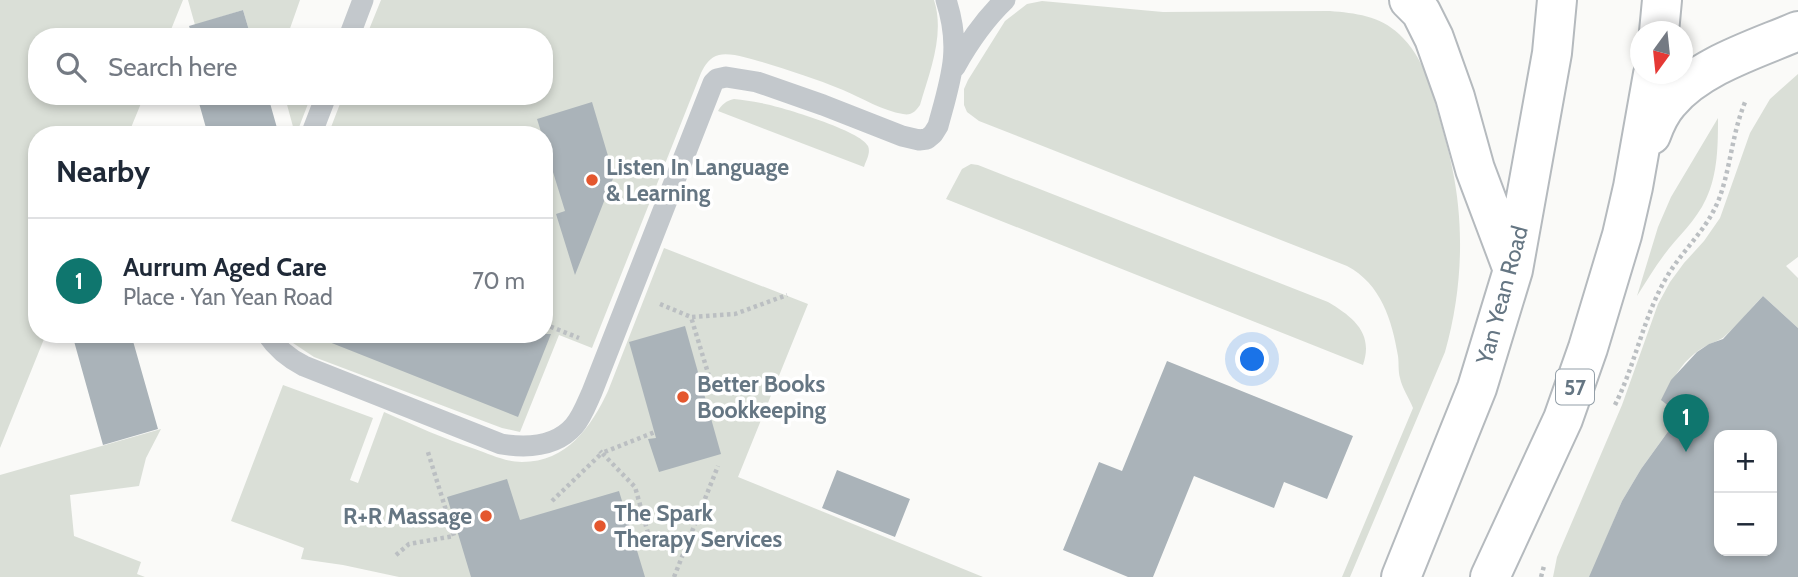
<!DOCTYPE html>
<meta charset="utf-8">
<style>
body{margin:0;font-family:Cabin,sans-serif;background:#f6f6f7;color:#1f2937}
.controls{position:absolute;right:21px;bottom:21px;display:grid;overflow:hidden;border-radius:14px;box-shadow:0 4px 10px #0003}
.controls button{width:63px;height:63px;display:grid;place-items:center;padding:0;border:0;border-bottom:2px solid #e0e1e3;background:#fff;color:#1f2937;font:35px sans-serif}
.compass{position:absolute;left:1630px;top:21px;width:63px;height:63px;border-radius:50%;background:#fff;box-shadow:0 4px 10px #0003;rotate:195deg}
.you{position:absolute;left:1253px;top:360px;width:24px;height:24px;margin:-18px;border:5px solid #fff;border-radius:50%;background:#1a73e8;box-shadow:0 0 0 10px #1a73e833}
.badge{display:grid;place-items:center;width:46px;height:46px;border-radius:50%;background:#0f766e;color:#fff;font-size:23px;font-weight:700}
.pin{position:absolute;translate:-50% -58px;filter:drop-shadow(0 2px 4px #0008)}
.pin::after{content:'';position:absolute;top:37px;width:24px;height:21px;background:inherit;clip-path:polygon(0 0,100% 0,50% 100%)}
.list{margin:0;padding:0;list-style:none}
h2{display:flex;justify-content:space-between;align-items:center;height:91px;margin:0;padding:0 28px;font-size:30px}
h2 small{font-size:23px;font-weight:400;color:#747a83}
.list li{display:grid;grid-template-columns:46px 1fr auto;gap:21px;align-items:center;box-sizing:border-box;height:126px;padding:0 28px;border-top:2px solid #e0e1e3}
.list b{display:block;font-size:26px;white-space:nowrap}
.list p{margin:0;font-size:23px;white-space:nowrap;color:#747a83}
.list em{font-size:23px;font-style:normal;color:#747a83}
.icon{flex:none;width:38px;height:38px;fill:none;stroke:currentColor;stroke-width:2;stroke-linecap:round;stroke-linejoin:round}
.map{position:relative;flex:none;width:1798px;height:577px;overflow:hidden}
.search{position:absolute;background:#fff;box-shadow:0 4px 10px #0003;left:28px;top:28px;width:525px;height:77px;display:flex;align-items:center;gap:18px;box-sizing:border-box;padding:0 24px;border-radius:28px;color:#747a83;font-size:26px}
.panel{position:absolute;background:#fff;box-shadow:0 4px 10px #0003;left:28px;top:126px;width:525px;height:217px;border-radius:28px}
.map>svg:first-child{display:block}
.green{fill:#dadfd7}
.building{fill:#aab3b9;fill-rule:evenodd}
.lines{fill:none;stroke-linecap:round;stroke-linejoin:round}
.primary-casing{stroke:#b5babe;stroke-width:42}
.path{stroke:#bbbfc2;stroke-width:4.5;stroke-dasharray:3.5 3.5;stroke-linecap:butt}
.service{stroke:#c3c8cc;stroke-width:21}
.primary{stroke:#fff;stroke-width:38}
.poi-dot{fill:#e4572e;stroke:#fff;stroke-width:2.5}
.labels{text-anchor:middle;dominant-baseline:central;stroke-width:7;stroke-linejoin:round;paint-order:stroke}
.shield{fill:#fff;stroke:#939fa8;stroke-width:2}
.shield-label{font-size:21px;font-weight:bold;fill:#657683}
.poi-label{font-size:23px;font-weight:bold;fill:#657683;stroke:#fff;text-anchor:start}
.street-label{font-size:23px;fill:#657683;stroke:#fff}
</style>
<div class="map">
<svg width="1798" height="577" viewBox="0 0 1798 577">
<rect width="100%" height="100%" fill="#fafaf8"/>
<!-- green -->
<path class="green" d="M0 0H183L168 37H37V96H144L128 135H37V334H46L0 448Z
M188 0H300L287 37H251L243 10 195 25Z
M381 0H934C945 34 930 71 920 105 916 111 911 116 903 114 883 111 862 98 843 90 816 79 789 70 762 62 751 59 730 52 719 55 710 57 705 65 701 73L592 348 559 335 520 432 502 428 486 422 314 357 290 341 284 334H544V135H328L343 96H544V37H366Z
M1042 1 1163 12 1330 11C1355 13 1380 16 1399 34 1424 57 1431 88 1440 120 1444 135 1449 151 1452 167 1465 228 1462 292 1445 352L1350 577H1342L1413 408C1409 398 1402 388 1400 378 1398 371 1399 363 1398 356 1392 320 1381 284 1347 266L979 121 967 112 964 105V89L968 80 1005 21 1027 4Z
M1798 74V257L1786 266 1798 278V328L1763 296C1750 309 1739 324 1725 336 1720 341 1712 342 1706 346 1684 358 1672 378 1663 401L1680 415 1641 469 1622 501 1590 577H1553L1557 557 1622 405 1658 304 1670 282 1684 263 1704 241 1720 218 1750 133 1770 99Z
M268 96H311L296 135H293L295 134 286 101 271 104Z
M734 99C743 100 752 101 761 103 779 106 862 131 868 146 871 153 866 160 864 167L718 111C722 104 726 101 734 99Z
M1718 118C1718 144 1718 174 1706 199 1696 221 1678 236 1664 255 1654 268 1646 282 1637 296L1658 227 1671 197Z
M971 164 978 165 1328 302C1353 317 1374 333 1363 365L946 199 962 169Z
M664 248 808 304 738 477 983 577H399L343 565 301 559 304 548 231 521 283 385 373 418 350 480 358 483 384 412C414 425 444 439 475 449 489 454 506 462 522 462 567 462 591 427 608 391Z
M161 429 146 458 139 486 70 495 74 536 141 562 137 574 145 577H0V475Z"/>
<!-- building -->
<path class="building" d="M243 10 251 37H193L189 26Z
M197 96H268L279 135H208Z
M592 102 614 176 575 275 556 214 565 211 544 143V135H542L537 119Z
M1763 296 1798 328V577H1589L1622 501 1641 469 1680 415 1661 400 1671 380 1697 352 1709 344 1723 339ZM1719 435H1772V551H1719Z
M685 326 721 454 659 472 648 439 656 438 629 342Z
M72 334H131L158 429 103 445Z
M314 334H551L518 417 314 336Z
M1167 361 1353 436 1327 499 1284 482 1274 508 1194 476 1153 577H1128L1063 550 1099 462 1122 471Z
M837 470 910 499 895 537 822 508Z
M507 479 520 520 619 491 645 577H471L447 497Z"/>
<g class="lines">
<!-- primary casing -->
<g class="primary-casing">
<path id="primary" d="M1409 0 1421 12 1434 38 1455 97 1475 169 1513 270
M1659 32 1662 0
M1651 135C1655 124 1661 111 1669 102 1699 66 1756 49 1798 31
M1401 577 1477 388 1513 270 1552 53 1557 0
M1490 577 1563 419 1588 348 1622 235 1633 187 1653 74"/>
</g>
<!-- path -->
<path class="path" d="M660 304 691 317
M544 324 579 338
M711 383 691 317 735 314 787 295
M1615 405C1635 365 1643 319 1665 280 1681 251 1706 232 1719 199 1731 167 1732 132 1746 100
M552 501 602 453 600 451
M648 533 635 487 602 453 655 432
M396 555 409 544 454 536 427 449
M674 577 718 466
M1541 577 1544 566"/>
<!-- service -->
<path class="service" d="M349 37 363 0
M955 67C969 42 984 20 1005 0
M311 135 326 96
M267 334C277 349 288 358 304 366L501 444C526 448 555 448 574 426 582 417 587 403 592 392L713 83 717 79 726 77 757 82 823 105 902 136 919 140 927 139 933 134 938 126C951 78 962 49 946 0"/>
<!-- primary -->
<use href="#primary" class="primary"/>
</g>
<!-- markers -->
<g class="poi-dot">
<circle cx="592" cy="180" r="7"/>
<circle cx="683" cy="397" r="7"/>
<circle cx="486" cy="516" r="7"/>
<circle cx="600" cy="526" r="7"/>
</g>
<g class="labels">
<!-- shield labels -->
<rect class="shield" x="1556" y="369.5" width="38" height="35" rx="5"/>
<g class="shield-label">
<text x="1575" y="387">57</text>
</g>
<!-- poi labels -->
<g class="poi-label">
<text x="606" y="167">Listen In Language<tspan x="606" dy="26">&amp; Learning</tspan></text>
<text x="697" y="384">Better Books<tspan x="697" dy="26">Bookkeeping</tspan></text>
<text x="614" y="513">The Spark<tspan x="614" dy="26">Therapy Services</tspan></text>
<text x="472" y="516" text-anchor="end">R+R Massage</text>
</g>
<!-- street labels -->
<g class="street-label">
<text transform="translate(1502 295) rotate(-75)">Yan Yean Road</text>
</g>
</g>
</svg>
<div class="controls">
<button>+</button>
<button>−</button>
</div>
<svg class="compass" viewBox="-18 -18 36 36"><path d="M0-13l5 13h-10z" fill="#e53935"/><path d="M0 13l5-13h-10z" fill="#747a83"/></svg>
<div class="you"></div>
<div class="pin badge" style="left:1686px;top:452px">1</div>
<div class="search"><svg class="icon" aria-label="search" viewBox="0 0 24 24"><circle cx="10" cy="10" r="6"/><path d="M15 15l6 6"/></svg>Search here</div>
<section class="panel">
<h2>Nearby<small></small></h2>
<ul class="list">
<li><span class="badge">1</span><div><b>Aurrum Aged Care</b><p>Place · Yan Yean Road</p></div><em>70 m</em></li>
</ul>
</section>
</div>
